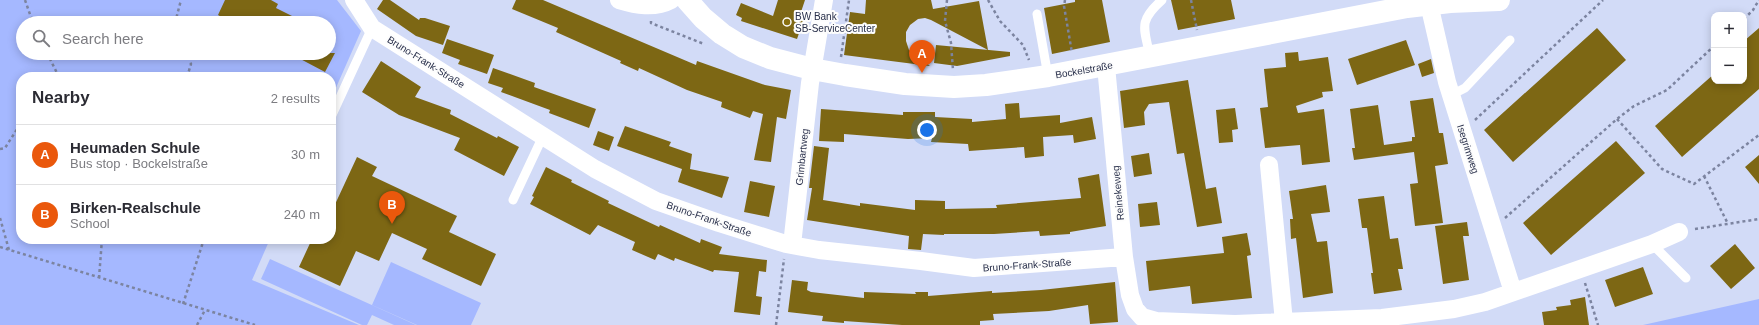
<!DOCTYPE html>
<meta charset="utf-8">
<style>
body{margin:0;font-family:Helvetica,sans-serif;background:#f7f7f7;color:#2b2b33}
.controls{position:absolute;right:12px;top:12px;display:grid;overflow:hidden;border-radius:8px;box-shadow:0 2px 10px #0003}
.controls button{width:36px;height:36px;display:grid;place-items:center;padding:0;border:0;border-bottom:1px solid #e1e1e2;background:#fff;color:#2b2b33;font:20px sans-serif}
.you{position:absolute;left:927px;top:130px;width:14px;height:14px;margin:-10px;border:3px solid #fff;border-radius:50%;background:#1a73e8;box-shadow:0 0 0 6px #1a73e833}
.badge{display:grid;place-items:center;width:26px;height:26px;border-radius:50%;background:#ea580c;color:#fff;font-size:13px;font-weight:700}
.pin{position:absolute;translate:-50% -33px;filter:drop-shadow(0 1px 2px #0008)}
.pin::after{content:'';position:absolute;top:21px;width:14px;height:12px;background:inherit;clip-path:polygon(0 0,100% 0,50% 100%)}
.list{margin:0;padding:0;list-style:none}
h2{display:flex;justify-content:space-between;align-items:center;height:52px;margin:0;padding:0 16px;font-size:17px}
h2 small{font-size:13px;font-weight:400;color:#7c7c81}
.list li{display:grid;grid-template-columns:26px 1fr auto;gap:12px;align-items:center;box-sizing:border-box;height:60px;padding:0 16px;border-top:1px solid #e1e1e2}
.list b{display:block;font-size:15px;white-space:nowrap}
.list p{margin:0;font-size:13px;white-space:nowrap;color:#7c7c81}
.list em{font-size:13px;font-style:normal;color:#7c7c81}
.icon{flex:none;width:22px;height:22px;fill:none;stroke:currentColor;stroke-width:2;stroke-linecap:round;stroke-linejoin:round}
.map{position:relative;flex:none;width:1759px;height:325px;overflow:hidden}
.search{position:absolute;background:#fff;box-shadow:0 2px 10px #0003;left:16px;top:16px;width:320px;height:44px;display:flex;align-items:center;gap:10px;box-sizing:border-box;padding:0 14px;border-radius:22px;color:#7c7c81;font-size:15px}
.panel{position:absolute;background:#fff;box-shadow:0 2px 10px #0003;left:16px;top:72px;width:320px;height:172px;border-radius:16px}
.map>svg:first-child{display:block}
.green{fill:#a5b8ff;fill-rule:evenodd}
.building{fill:#7d6714}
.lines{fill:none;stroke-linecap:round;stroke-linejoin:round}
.path{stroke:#7c84a0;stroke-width:2.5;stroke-dasharray:3 3;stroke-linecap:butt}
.lane{stroke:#fff;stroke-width:9}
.street{stroke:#fff;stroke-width:18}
.secondary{stroke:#fff;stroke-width:22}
.poi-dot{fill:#886f0f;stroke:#fdfdfd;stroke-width:1.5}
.labels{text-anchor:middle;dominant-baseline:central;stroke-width:4;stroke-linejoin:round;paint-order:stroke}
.poi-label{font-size:10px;fill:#282f4a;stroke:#fdfdfd;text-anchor:start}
.street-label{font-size:10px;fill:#282f4a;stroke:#fdfdfd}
</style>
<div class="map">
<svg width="1759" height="325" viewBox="0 0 1759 325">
<rect width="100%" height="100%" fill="#d2dbf7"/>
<!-- green -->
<path class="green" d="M0 0H337L361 31 331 99V77H21V239H270L252 280 359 325H0ZM23 23H329V53H23Z
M270 259 416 325H394L372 315 367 325H362L261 279Z
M391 262 481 303 471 325H417L372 305Z
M1759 299V325H1643Z"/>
<!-- building -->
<path class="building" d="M225 0H271L278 4 276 8 306 23H243L232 17 230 22 218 15Z
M383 0H390L419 20 420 18H425L450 26 443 45 416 36 377 9Z
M516 0H543L696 65 697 61 765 85 791 90 786 119 777 117 771 162 754 160 763 114 753 111 750 118 721 107 722 102 687 90 639 68 638 71 620 63 621 61 556 32 558 28 512 9Z
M778 0H805L801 12 806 13 797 39 741 21 742 18 736 15 741 3 773 16Z
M866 0H931L933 9 979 1 988 50 931 20 925 18 918 19 910 25 906 32V41L909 50 930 66 844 55 850 12 865 14Z
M1075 0H1102L1110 42 1052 54 1044 8 1075 2Z
M1171 0H1231L1235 19 1178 30Z
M1597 28 1626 60 1513 162 1484 130Z
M1759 28V89L1682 157 1655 126 1714 74V81H1744V41Z
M447 39 494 55 487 74 458 64 460 60 442 53Z
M1406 40 1415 65 1357 85 1348 59Z
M936 45 1010 52V56L957 66 934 63Z
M1298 52 1299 61 1328 57 1333 91 1322 92 1323 97 1296 106 1298 113 1324 109 1330 162 1302 165 1300 145 1265 148 1260 108 1268 107 1264 69 1286 67 1285 53Z
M289 53H335L325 72Z
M1431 59 1434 73 1422 77 1418 64Z
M381 61 421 87 415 97 451 110 450 114 497 138 498 136 519 147 504 176 454 150 460 138 399 115 362 92Z
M493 68 535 83 534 87 596 109 589 128 549 113 550 110 501 92 503 88 488 83Z
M1188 80 1206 189 1216 187 1222 223 1197 227 1184 153 1177 154 1169 102 1149 104 1144 112 1145 125 1124 128 1120 91Z
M1433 98 1439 133H1443L1448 164 1435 166 1443 223 1415 226 1410 184 1418 183 1414 152 1354 160 1352 148H1355L1350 109 1378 105 1384 145 1412 141V137H1415L1410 101Z
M1019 103 1020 118 1060 115V123L1092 117 1096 139 1074 143 1073 135 1043 137 1044 156 1025 158 1024 147 969 151 968 144 931 142 932 138 908 139 844 134V142L819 141 821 109 903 115V112H935V117L972 119V122L1006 119 1005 104Z
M1235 108 1238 129 1232 130 1233 142 1219 143 1216 110Z
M625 126 671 142 669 146 692 154 690 169 729 177 722 198 678 182 682 169 617 146Z
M598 131 614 137 609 151 593 145Z
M1616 141 1645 173 1551 255 1523 223Z
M814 146 829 148 823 200 860 206V203L915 210V200L945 201V209L997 208 996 205 1081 198 1078 178 1099 174 1106 226 1070 232V234L1040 236 1039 231 994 234H944V235L923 234 921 250 908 249 909 236 807 220 812 188H809Z
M1149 153 1152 174 1134 177 1131 156Z
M1759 155V184L1745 167Z
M357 157 377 167 372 176 457 216 449 232 496 254 481 286 422 259 427 249 392 233 379 261 356 251 340 286 299 267 312 239H331V213Z
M546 167 572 180 571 182 609 201 608 203 659 227 660 225 700 243 701 239 722 247 719 254 767 260 766 272 759 271 756 296 762 297 760 315 734 312 739 272 714 270 713 272 675 258 674 261 658 254 655 260 632 250 635 242 598 225 590 235 530 204 534 197 532 196Z
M750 181 775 186 769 217 744 212Z
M1326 185 1330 212 1311 214 1317 242 1327 241 1333 293 1303 298 1296 238 1291 239 1290 219H1293L1289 191Z
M1384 196 1390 239 1398 238 1403 269H1398L1402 290 1374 294 1371 273H1373L1367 228H1362L1358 199Z
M1157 202 1160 225 1140 227 1138 204Z
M1467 222 1469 236H1463L1469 280 1443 284 1435 226Z
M1247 233 1251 255 1247 256 1252 298 1192 304 1190 286 1149 291 1146 261 1224 253 1222 237Z
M1735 244 1755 268 1731 289 1710 266Z
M1643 267 1653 294 1615 307 1605 280Z
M792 280 808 282 807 290 811 292 864 298V292L916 294 915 292H928V296L992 291V293L1041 290 1115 282 1118 322 1090 324 1088 305 1049 311 993 314 994 320 980 321V325H902L844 321V323L822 321 823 316 788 312Z
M1585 297 1589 325H1544L1542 312 1557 310 1556 307 1571 305 1570 300Z"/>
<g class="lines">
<!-- path -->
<path class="path" d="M25 0 33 23
M947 0 945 21 951 43 953 70
M988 0 1000 21 1023 45 1029 60
M1065 0 1064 6 1072 53
M1191 0 1197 30
M1744 19 1753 10 1759 0
M651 21V23L704 44
M175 23 181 0
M47 53 59 77
M841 57 849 0
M187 77 191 64 188 53
M1617 119 1662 169 1694 184 1759 135
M1475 120 1603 0
M0 149 5 148 21 123
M1704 176 1728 224
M0 218 9 250
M1505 218 1617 119 1634 106 1667 90 1714 46
M1695 229 1759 219
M0 247 255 325
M99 278 102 239
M1585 283 1598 325
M183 304 204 239
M197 325 205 310
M776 325 784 259"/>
<!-- lane -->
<path class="lane" d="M1037 14 1048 76
M1150 56C1144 28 1138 21 1162 0
M1451 95 1465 88 1510 40
M331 117 372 28
M513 200 543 136
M1652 244 1686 278"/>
<!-- street -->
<path class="street" d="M354 0 372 28 595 169 656 201 719 223 786 244 819 250 921 261 974 268 1124 257
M619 0C636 5 654 9 671 0
M1429 4 1447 82 1513 292
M1106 66 1124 257 1130 295 1135 309 1142 317 1156 321 1235 324 1382 318 1454 309 1485 302 1652 244 1679 232
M1269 165 1284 322
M792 245 810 83 824 0"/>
<!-- secondary -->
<path class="secondary" d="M687 0 703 18 722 34 743 47 770 58 812 69 845 75 905 84 954 87 986 85 1048 76 1407 7 1450 2 1499 0"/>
</g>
<!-- markers -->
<circle class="poi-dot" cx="787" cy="22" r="4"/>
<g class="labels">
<!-- poi labels -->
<g class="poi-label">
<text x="795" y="16">BW Bank<tspan x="795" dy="12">SB-ServiceCenter</tspan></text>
</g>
<!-- street labels -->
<g class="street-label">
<text transform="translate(426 62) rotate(32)">Bruno-Frank-Straße</text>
<text transform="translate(1084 70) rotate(-10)">Bockelstraße</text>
<text transform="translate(1468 149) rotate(72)">Isegrimweg</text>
<text transform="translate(802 157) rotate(-84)">Grimbartweg</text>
<text transform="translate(1118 193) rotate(-95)">Reinekeweg</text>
<text transform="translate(709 219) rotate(19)">Bruno-Frank-Straße</text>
<text transform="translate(1027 265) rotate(-4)">Bruno-Frank-Straße</text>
</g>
</g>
</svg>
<div class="controls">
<button>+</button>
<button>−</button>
</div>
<div class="you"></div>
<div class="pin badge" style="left:922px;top:73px">A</div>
<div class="pin badge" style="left:392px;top:224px">B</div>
<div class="search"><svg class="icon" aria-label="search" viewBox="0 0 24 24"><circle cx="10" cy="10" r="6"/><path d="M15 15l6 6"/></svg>Search here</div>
<section class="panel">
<h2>Nearby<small>2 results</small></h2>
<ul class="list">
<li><span class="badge">A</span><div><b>Heumaden Schule</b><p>Bus stop · Bockelstraße</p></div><em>30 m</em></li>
<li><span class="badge">B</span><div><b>Birken-Realschule</b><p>School</p></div><em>240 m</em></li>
</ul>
</section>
</div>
